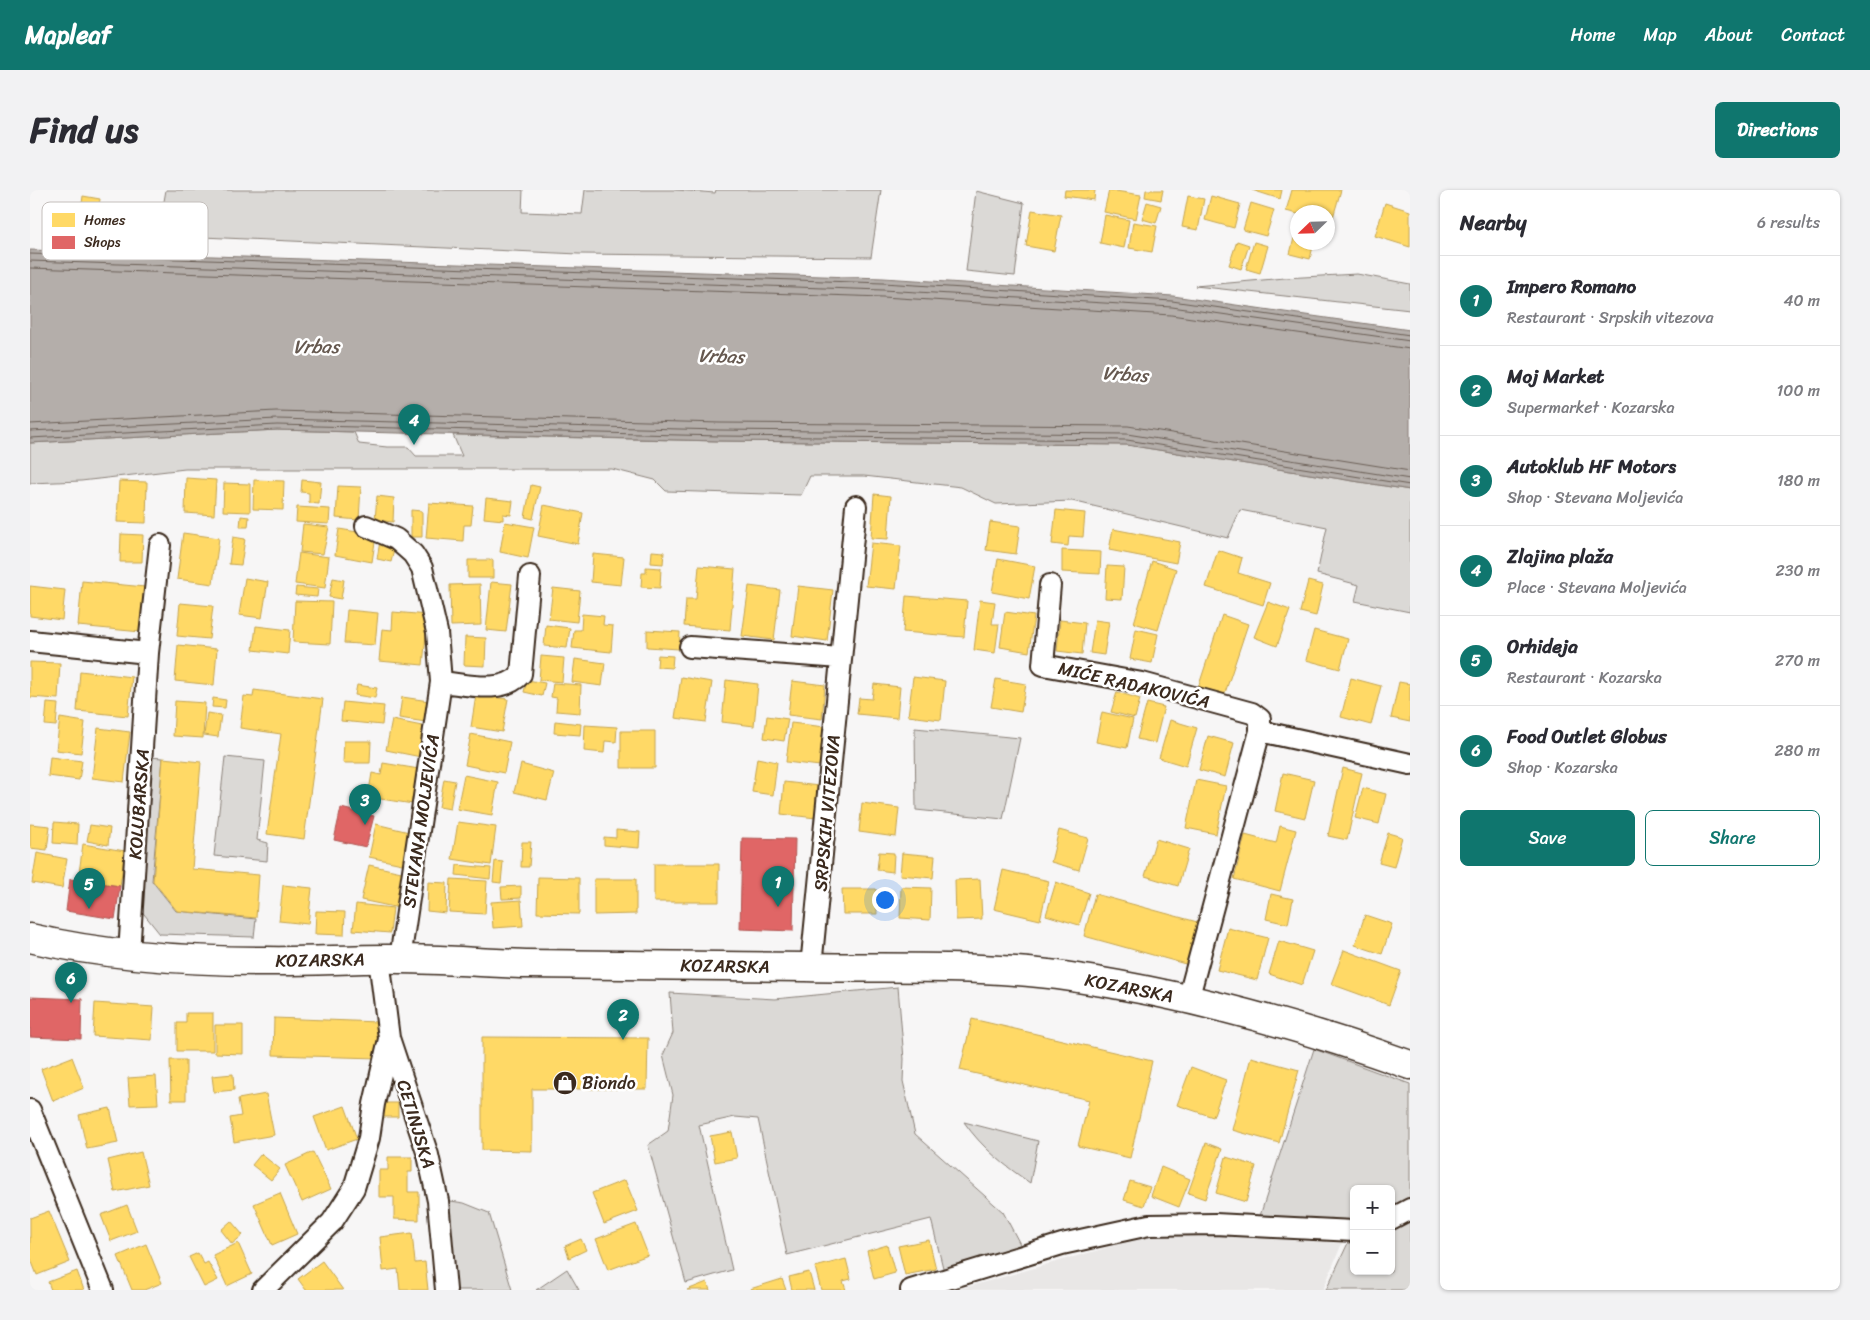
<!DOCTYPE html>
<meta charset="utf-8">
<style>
body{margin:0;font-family:Sriracha,sans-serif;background:#f2f2f3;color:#2b2b33}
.controls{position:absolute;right:15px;bottom:15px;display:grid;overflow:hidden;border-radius:8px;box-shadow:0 1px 4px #0004}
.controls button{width:45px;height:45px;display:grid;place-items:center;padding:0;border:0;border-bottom:1px solid #e1e1e2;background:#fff;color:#2b2b33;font:25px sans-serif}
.compass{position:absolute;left:1260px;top:15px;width:45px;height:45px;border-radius:50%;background:#fff;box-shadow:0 1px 4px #0004;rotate:247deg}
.you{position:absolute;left:854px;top:709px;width:18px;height:18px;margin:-12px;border:4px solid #fff;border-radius:50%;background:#1a73e8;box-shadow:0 0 0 8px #1a73e833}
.badge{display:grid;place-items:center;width:32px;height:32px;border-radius:50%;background:#0f766e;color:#fff;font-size:16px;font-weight:700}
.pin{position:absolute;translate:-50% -41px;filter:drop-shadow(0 1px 2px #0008)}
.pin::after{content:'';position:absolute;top:26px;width:18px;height:15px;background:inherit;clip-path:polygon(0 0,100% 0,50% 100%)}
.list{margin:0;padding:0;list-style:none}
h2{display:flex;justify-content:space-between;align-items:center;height:65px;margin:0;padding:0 20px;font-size:21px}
h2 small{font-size:16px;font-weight:400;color:#7c7c81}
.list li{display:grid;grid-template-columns:32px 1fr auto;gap:15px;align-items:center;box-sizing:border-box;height:90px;padding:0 20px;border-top:1px solid #e1e1e2}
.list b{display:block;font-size:19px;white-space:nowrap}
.list p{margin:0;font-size:16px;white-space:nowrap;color:#7c7c81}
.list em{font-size:16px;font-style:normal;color:#7c7c81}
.actions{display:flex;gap:10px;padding:15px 20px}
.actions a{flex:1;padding:11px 0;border:1px solid #0f766e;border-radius:8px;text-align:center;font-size:18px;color:#0f766e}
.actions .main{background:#0f766e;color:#fff}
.map{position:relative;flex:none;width:1380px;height:1100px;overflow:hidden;border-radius:8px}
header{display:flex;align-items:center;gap:30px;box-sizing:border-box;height:70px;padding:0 25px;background:#0f766e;color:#fff}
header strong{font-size:24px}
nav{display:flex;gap:28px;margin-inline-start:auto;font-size:18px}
.intro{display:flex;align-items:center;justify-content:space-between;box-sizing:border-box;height:120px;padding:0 30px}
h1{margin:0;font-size:35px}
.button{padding:12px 22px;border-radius:8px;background:#0f766e;color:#fff;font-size:18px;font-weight:700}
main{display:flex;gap:30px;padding:0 30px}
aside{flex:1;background:#fff;border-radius:8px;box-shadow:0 1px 4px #0004}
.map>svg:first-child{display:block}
.built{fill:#e9e7e6}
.green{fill:#dbd9d6;stroke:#8b827a}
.water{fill:#b4aeaa;stroke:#847972}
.homes{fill:#ffd966;stroke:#c4a450}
.shops{fill:#e06666;stroke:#ae5450}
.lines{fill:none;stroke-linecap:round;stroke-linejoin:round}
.shore{stroke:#6b5f56;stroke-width:1}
.minor-casing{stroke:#3b2a1e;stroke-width:24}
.secondary-casing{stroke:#3b2a1e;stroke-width:31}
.minor{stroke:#fff;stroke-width:20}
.secondary{stroke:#fff;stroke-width:28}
.labels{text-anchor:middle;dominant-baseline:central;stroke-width:5;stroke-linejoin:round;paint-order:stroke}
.street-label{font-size:18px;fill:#3b2a1e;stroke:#fff}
.poi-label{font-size:18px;fill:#3b2a1e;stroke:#fff;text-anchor:start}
.water-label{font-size:19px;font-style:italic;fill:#65584f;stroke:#fff}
.key{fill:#fff;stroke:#c4bfbc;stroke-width:1}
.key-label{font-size:14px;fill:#3b2a1e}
</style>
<header>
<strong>Mapleaf</strong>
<nav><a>Home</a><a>Map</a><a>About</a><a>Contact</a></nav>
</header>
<div class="intro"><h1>Find us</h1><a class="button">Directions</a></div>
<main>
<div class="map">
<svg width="1380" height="1100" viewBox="0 0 1380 1100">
<rect width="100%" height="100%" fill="#f7f6f6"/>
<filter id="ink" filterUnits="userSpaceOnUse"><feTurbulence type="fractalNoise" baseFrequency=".02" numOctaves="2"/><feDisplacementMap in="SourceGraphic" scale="10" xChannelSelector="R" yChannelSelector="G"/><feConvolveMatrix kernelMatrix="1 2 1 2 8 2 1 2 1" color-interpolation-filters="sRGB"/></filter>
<g filter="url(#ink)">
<!-- built -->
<path class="built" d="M1217 1045 1312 1053 1293 1100H926L1115 1047Z"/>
<!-- green -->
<path class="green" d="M136 0H493L492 22 552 24 555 0H646L685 3 686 0H851L841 67 549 64 128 45Z
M946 1 994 13 985 86 936 81Z
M1327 84 1380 94V120L1165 96 1255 88Z
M247 240 324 242 329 254 357 257H378L386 266H432L423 245 689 251 1097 255 1380 300V422L1325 411 1329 395 1287 384 1297 337 1210 320 1198 348 1042 311 966 314 931 297 834 286H780L771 305 636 301 625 290 582 279H155L51 291 0 293V253Z
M885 538 990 548 973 629 886 620Z
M119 567 133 568 122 691 146 721 226 729 224 747 130 744 110 719Z
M195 567 235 571 227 650 238 653 237 671 184 666Z
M868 797 874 869 873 891 885 944 973 1022 991 1056 914 1082 901 1029 757 1065 728 929 705 927 669 935 702 1080 656 1093 618 955 638 941 643 905 633 865 643 843 640 803 745 809Z
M1284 859 1380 894V1010L1361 1020V999H1324V1031L1229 1029Z
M934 932 1008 951 1000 993C974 975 952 958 934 932Z
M414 1010 434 1013 459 1023 482 1100H424Z
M1380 1031V1100H1296L1318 1053H1324V1081H1361V1041Z
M537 1079 549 1100H506Z"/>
<!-- water -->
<path class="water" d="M0 60 853 88 1143 106 1380 140V300L1097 255 689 251 247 240 0 253Z"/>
<!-- homes -->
<path class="homes" d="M1035 0H1065L1064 10 1034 6Z
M1079 0 1111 5 1106 29 1074 22Z
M1116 0H1133L1131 10 1115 7Z
M1222 0H1252L1250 9Z
M1262 0H1311L1301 34 1298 33V22L1268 24 1256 21Z
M53 6 70 9 68 24 51 21Z
M1158 6 1174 9 1168 40 1152 37Z
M1181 6 1210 14 1204 38 1175 30Z
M1117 12 1131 16 1126 33 1112 29Z
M1221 13 1244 20 1236 46 1213 40Z
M1355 13 1380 21V57L1345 46Z
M1002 20 1031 25 1024 61 996 56Z
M1075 25 1099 30 1094 58 1070 53Z
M1103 32 1127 36 1122 62 1099 58Z
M1266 40 1268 52H1284L1280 69 1260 64Z
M1207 51 1219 55 1211 79 1199 75Z
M1224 52 1238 56 1230 83 1216 79Z
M156 288 186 290 184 325 155 323Z
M224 290 254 291 253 320 223 319Z
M272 290 291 292 289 314 279 313V303L271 302Z
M89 291 117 292 116 333 87 332Z
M194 293 220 294V322L193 321Z
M501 295 510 297 503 329 495 327Z
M308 296 331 297 329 330 306 328Z
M844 304 861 306 858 349 841 348Z
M347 306 364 308 363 332 345 330Z
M456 308 483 311 481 325 473 324V330L454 328Z
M399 313 443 316 441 335H434L433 351 396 348Z
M514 315 553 323 548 354 508 346Z
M267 317 300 319 299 334 266 332Z
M381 320 392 321V347H381Z
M1026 320 1055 323 1053 347 1039 346 1038 356 1022 354Z
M211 326 219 327 218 337H210Z
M475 332 504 337 498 368 470 362Z
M960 332 990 336 986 364 956 360Z
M273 334 299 337 293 364 270 362Z
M309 339 346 345 342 372 305 365Z
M1083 339 1150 352 1146 373 1079 360Z
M153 343 189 348 183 394 147 389Z
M91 344 113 345 112 372H90Z
M203 347 215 349 211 375 199 374Z
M350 351 364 360 361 372 347 369Z
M841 353 871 356 866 399 836 396Z
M1032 360 1071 362 1070 384 1032 382Z
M1188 360 1212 368 1208 383 1240 393 1233 415 1176 397Z
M622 361 634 362 633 374 621 373Z
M269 363 299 367 295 398 265 394Z
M563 364 594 367 591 395 561 392Z
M968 369 1005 376 999 409 962 402Z
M438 370H463V388H438Z
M1122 371 1146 379 1128 440 1104 433Z
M669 376 705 379 700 440 654 436 656 409H666Z
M1077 376 1094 377 1092 409 1075 408Z
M616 377 631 378 630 398 611 397 612 383H616Z
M215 388 238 392 232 428 209 425Z
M303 388 314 390 311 409 299 407Z
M52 391 115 397 111 442 48 436Z
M1278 391 1293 395 1286 426 1270 422Z
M461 392 482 394 476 442 456 440Z
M450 394 451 435 421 436 420 395Z
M0 396 35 400 32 430 0 426Z
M719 396 750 400 744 450 712 446Z
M768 396 803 400 797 451 762 446Z
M266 397 288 399 287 407 265 405Z
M523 398 550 401 547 432 519 429Z
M876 406 937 411 934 447 873 442Z
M950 410 965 412 962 434H969L965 463 944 460Z
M265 411 302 412 300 454 263 452Z
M1238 412 1260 420 1247 456 1224 447Z
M150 413 183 416 179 449 147 446Z
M317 420 348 423 345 455 314 453Z
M363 422 398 425 393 475 349 471 352 439 362 440Z
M975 422 1004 426 999 462 970 457Z
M552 424 574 426 573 435 583 436 581 462 542 458 544 440H551Z
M1192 425 1218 434 1194 506 1168 498Z
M1030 430 1055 433 1052 464 1027 461Z
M1065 430 1079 432 1074 465 1060 463Z
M516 435 540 438 537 458 514 456Z
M226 436 260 440 258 464 223 460Z
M1106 439 1128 444 1122 473 1100 469Z
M617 440 650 442 649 459 617 457Z
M1284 440 1318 449 1310 479 1276 470Z
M435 447 456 448 455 476 434 475Z
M148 455 187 459 184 495 145 491Z
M628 465 643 466 642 478 627 477Z
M511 466 534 468 532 492 509 490Z
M545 469 575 473 572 496 542 492Z
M0 472 30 473 28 509 0 507Z
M50 481 102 487 98 526 47 521Z
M651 487 682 492 676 532 645 528Z
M883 487 915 491 911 530 878 526Z
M1321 488 1351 496 1341 535 1311 527Z
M966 489 996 494 991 522 961 517Z
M497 490 515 493 512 506 494 502Z
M696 490 728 494 724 536 692 532Z
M762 491 795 495 792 529 758 525Z
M1369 492 1380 494V532L1361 528Z
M523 493 551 495 550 523 526 521 527 508 521 507Z
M844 494 870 497 867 528 827 524 829 508 842 509Z
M327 495 347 498 345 508 325 505Z
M224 500 293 509 274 649 237 644 251 544 210 538 214 506 223 507Z
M1087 502 1110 509 1105 528 1081 522Z
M446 505 478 509 472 542 441 537Z
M372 507 399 511 396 532 369 528Z
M183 508 196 510 195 518 182 517Z
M145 511 175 513 173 548 143 546Z
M313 512 354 516 352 535 311 531Z
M17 513 28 514 26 536 15 535Z
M1117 513 1134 517 1125 553 1107 549Z
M1072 522 1103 529 1097 558 1066 552Z
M177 523 191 525 188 547 174 545Z
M737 526 758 529 754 551 734 548Z
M30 528 55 532 51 563 26 560Z
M362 530 397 537 391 567 356 560Z
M1140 530 1167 538 1156 576 1129 568Z
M525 531 551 534 550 545 524 543Z
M761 533 795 537 790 576 756 572Z
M555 535 587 537 586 552 575 551 574 563 554 561Z
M68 538 100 542 94 592 62 588Z
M591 541H625V578H591Z
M441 544 480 552 474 583 435 575Z
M1178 546 1204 553 1195 587 1169 580Z
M314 551H341L340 573H313Z
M20 567 52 571 49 590 18 586Z
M133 568 171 572 162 679 229 685 226 728 147 721 123 691Z
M727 568 747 572 743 605 722 602Z
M353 573 389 579 383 614 338 607 342 583 351 585Z
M491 574 524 583 517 610 484 602Z
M1313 578 1332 583 1317 650 1298 646Z
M1253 583 1284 590 1275 628 1245 621Z
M434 585 468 592 462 625 427 619Z
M414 589 425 591 420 619 409 617Z
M1166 590 1196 596 1186 644 1156 638Z
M754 592 789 596 786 628 751 624Z
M1333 598 1356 604 1349 634 1325 628Z
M832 613 869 618 866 647 829 642Z
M24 632 48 634 47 655 23 653Z
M428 632 466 637 461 675 422 669Z
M0 634 20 636 17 660 0 658Z
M346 634 379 642 372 674 339 667Z
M60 635 80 638 78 655 57 651Z
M1250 636 1266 640 1250 701 1204 689 1215 645 1246 653Z
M586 640 610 642 609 658 574 655V647L586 648Z
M1029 640 1058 648 1049 680 1021 672Z
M1358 643 1372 647 1364 677 1349 673Z
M1126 649 1159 659 1148 696 1115 686Z
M492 652H501L499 677H491Z
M53 654 95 661 90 696 48 690Z
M849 662 864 663 863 682 847 680Z
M7 663 37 669 32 698 2 693Z
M872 663 905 666 903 688 870 685Z
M465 671 473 672 471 693 463 692Z
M624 674H689V712H624Z
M339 675 376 683 369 718 331 710Z
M427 675 461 678 460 689 426 685Z
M973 680 1019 691 1010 730 964 719Z
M508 687 549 688V724L507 723Z
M421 689 457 691 455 724 419 722Z
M564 689H606V724L564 725Z
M950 689 952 729 926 730 925 690Z
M398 692 417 693 416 723 397 721Z
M1026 692 1059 703 1049 735 1016 725Z
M253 695 282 698 278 734 249 731Z
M491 696V708L472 709 471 697Z
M871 697 901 698 900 730 870 728Z
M812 699H846L847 724H813Z
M1065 704 1171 733 1159 775 1054 746Z
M1241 704 1263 709 1258 734 1236 729Z
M491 710 493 736 463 738 461 712Z
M326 714 363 718 360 743 323 740Z
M286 721 315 722 314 745 285 744Z
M1335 725 1362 734 1352 764 1325 755Z
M1198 738 1238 748 1227 790 1187 780Z
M1249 751 1283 761 1272 795 1239 784Z
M1314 760 1371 781 1359 815 1301 794Z
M65 813 124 817 122 850 63 846Z
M156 823H183V861H147V833H156Z
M244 828 348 832 347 868 243 865Z
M942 829 1122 871 1100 968 1048 956 1059 910 930 880Z
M185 835H213V864L185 863Z
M452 847 618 848 617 899H502V961L452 960Z
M42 867 54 898 23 911 11 879Z
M1221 867 1269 880 1249 953 1202 940Z
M140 870H156V910H141Z
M1161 877 1196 890 1183 927 1147 915Z
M203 884 204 900 184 902 182 886Z
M126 886 128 914 100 915 98 888Z
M236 904 244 945 204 952 200 928 211 926 208 909Z
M352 913H368V927H351Z
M315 916 327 949 296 960 284 927Z
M80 918 88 953 57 959 49 925Z
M702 942 707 968 685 972 680 946Z
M1176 953 1192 959 1175 1009 1158 1003Z
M111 962 119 995 85 1002 78 970Z
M283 962 301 999 272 1012 255 975Z
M231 964 250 979 241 990 222 975Z
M358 967H382V982H378V1002H389V1030L364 1029V1007H349V980H358Z
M1196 967 1226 976 1216 1012 1186 1003Z
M1131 977 1160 989 1149 1017 1121 1006Z
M595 990 608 1021 574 1034 562 1003Z
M1100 991 1120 997 1114 1016 1094 1010Z
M250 1003 267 1044 242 1055 224 1014Z
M97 1015 107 1041 81 1051 71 1025Z
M19 1021 40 1072 7 1085 0 1067V1028Z
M201 1031 213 1045 202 1054 191 1040Z
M606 1034 618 1065 578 1080 566 1049Z
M382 1043 385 1073 395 1072 398 1100H370L368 1079 353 1081 350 1047Z
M551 1049 556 1060 539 1068 535 1056Z
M899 1050 906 1079 875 1085 868 1056Z
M208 1053 222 1084 197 1096 183 1065Z
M116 1054 132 1093 114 1100H102L88 1066Z
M857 1055 865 1083 844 1089 837 1061Z
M168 1063 174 1074 178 1072 188 1090 174 1097 159 1067Z
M816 1069 821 1089 813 1091 816 1100H791L785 1077Z
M292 1071 313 1100H276L268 1089Z
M47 1081 54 1100H21L18 1092Z
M779 1082 784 1100H762L759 1087Z
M752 1089 756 1100H720V1099Z
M677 1092 680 1100H657Z"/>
<!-- shops -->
<path class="shops" d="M311 618 344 626 336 657 304 650Z
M712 648 765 649 763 741 710 739Z
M40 689 90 696 85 729 36 721Z
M0 807 52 809 51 849 0 847Z"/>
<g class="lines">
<!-- shore -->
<path class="shore" d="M0 64 853 93 1142 111 1380 145
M0 71 853 100 1142 117 1380 151
M0 78 853 107 1141 125 1380 159
M0 234 246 221 690 233 1098 236 1380 281
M0 241 247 229 690 240 1097 244 1380 289
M0 248 247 235 690 246 1097 250 1380 295"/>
<!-- minor casing -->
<g class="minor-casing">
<path id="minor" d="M336 336 366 349 383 364 392 378 407 442 411 492 370 769
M1020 395 1013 475 1112 493 1222 523 1230 529V541L1158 810
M0 451 118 463
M660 457 811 468
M411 492C435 494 473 505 491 484L500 386
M1230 541 1380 574
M99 764 118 463 130 355
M349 769 359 848 398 965 408 1011 416 1100
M781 777 826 316
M0 920 73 1100
M1361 1029 1380 1019
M233 1100 302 1032 324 998 339 948 344 914 359 849
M881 1100 1032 1054 1119 1035 1185 1034 1324 1041"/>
</g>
<!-- secondary casing -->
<g class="secondary-casing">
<path id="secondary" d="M0 748C77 766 158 771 236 771 281 772 325 768 370 769 412 769 454 773 496 774 589 775 682 776 776 777 865 779 953 774 1041 787 1156 804 1271 836 1380 875"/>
</g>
<!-- minor -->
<use href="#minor" class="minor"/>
<!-- secondary -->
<use href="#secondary" class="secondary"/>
</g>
</g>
<!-- icons -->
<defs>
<g id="shop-disc" transform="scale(1.25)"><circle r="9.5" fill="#3b2a1e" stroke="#fff"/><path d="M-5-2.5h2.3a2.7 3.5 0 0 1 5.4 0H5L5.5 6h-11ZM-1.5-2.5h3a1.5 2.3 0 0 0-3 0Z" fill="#fff"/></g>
</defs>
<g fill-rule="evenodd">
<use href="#shop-disc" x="535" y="893"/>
</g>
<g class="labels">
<!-- street labels -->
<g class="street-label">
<text transform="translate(1104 495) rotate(13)">MIĆE RADAKOVIĆA</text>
<text transform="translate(109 614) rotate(-86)">KOLUBARSKA</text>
<text transform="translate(797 623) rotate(-85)">SRPSKIH VITEZOVA</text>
<text transform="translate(391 631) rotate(-82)">STEVANA MOLJEVIĆA</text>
<text transform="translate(290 770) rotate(-1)">KOZARSKA</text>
<text transform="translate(695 776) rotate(1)">KOZARSKA</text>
<text transform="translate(1099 798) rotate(11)">KOZARSKA</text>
<text transform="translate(386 934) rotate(73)">CETINJSKA</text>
</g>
<!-- poi labels -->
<g class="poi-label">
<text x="552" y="893">Biondo</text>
</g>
<!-- water labels -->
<g class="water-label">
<text x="286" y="156">Vrbas</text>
<text transform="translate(691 166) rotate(2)">Vrbas</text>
<text transform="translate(1095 184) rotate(4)">Vrbas</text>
</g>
</g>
<!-- legend -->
<rect x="12" y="12" width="166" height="58" rx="8" class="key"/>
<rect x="22" y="23" width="23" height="14" fill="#ffd966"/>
<rect x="22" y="46" width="23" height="13" fill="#e06666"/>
<g class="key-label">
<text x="54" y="35">Homes</text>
<text x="54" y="57">Shops</text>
</g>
</svg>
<div class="controls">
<button>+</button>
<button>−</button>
</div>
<svg class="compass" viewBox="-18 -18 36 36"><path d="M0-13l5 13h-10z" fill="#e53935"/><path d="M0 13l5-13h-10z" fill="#7c7c81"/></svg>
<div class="you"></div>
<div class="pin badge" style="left:748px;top:717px">1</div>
<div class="pin badge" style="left:593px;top:850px">2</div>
<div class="pin badge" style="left:335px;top:635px">3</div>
<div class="pin badge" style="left:384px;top:255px">4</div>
<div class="pin badge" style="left:59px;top:719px">5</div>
<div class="pin badge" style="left:41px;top:813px">6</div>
</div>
<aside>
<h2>Nearby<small>6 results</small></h2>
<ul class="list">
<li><span class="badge">1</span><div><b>Impero Romano</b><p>Restaurant · Srpskih vitezova</p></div><em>40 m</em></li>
<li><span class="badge">2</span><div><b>Moj Market</b><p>Supermarket · Kozarska</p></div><em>100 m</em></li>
<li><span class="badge">3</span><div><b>Autoklub HF Motors</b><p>Shop · Stevana Moljevića</p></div><em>180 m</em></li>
<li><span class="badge">4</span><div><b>Zlajina plaža</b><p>Place · Stevana Moljevića</p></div><em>230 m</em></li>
<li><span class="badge">5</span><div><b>Orhideja</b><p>Restaurant · Kozarska</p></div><em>270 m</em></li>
<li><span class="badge">6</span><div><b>Food Outlet Globus</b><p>Shop · Kozarska</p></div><em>280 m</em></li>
</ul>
<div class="actions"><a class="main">Save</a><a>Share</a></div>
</aside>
</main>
